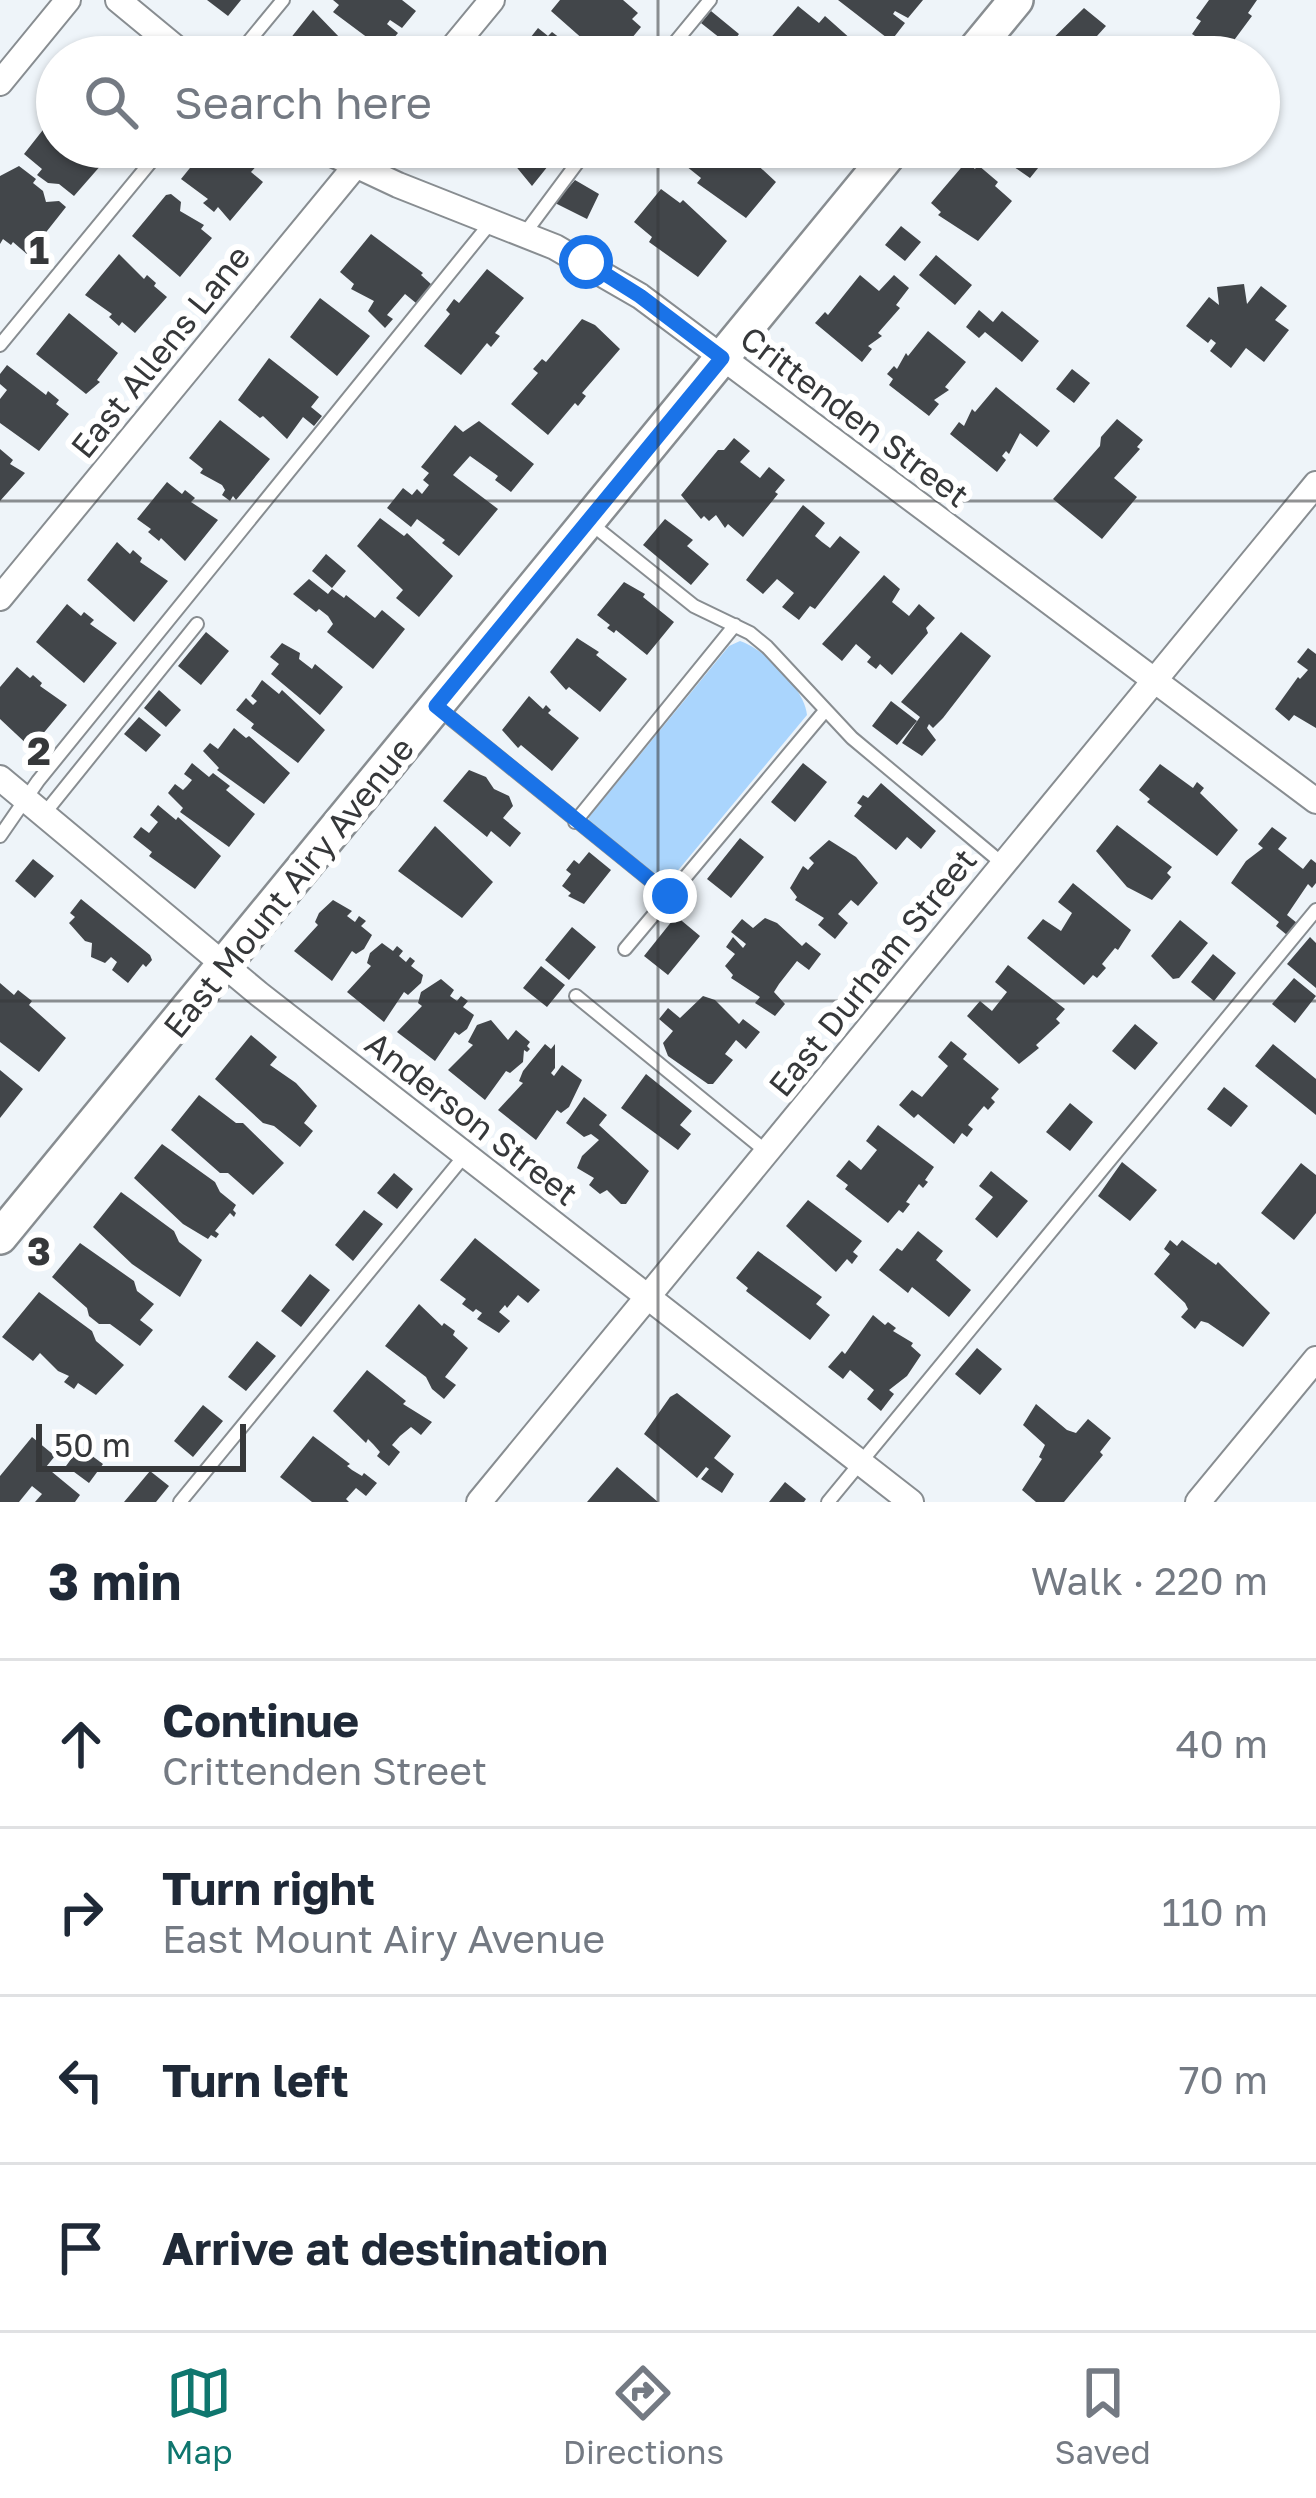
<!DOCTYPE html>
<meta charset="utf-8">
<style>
body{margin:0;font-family:"Golos Text",sans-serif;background:#f6f6f7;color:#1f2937}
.scale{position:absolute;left:36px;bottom:30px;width:210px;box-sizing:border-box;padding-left:12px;border:6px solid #36383a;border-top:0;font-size:33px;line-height:42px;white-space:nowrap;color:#36383a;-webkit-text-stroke:9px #fff;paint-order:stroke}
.stop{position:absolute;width:36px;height:36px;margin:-27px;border:9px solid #1a73e8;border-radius:50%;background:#fff}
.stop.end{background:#1a73e8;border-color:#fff;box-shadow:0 3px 12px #0008}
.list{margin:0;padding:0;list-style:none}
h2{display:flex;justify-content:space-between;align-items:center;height:156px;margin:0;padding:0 48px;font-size:51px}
h2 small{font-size:39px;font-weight:400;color:#747a83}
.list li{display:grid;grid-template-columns:78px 1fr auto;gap:36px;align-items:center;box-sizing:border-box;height:168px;padding:0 48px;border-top:3px solid #e0e1e3}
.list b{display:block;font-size:45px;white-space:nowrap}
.list p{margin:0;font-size:39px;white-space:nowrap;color:#747a83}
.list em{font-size:39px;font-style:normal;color:#747a83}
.icon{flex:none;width:66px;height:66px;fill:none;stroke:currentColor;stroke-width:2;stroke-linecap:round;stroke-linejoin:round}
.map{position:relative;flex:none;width:1316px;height:1502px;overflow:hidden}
.search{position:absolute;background:#fff;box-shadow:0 3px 9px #0004;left:36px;right:36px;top:36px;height:132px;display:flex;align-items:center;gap:30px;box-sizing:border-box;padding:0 42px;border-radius:66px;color:#747a83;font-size:45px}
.sheet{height:828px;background:#fff}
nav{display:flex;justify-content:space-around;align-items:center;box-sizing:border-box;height:168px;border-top:3px solid #e0e1e3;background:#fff;font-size:33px;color:#747a83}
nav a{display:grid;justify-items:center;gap:6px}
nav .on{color:#0f766e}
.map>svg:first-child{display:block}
.green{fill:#aad5fd}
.building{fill:#42464a}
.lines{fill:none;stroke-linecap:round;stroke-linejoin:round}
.service-casing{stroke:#888d91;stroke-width:16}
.minor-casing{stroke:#888d91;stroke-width:28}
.secondary-casing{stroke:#888d91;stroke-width:38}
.service{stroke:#fff;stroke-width:12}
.minor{stroke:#fff;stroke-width:24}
.secondary{stroke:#fff;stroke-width:33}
.route{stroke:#1a73e8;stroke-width:15}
.grid{fill:none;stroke:#36383a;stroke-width:3;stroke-opacity:0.55}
.labels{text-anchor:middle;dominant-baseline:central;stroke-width:12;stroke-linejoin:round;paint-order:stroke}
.street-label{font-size:33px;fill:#36383a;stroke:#fff}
.grid-label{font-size:39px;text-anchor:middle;font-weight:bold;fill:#36383a;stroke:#fff;stroke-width:12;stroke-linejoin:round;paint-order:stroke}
</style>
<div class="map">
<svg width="1316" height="1502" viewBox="0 0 1316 1502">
<rect width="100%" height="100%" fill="#eef4f9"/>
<!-- green -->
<path class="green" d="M740 641C765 649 805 689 807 715L675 874C644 881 609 842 588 822L589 817 729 646Z"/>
<!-- building -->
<path class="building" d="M207 0H241L228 16Z
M333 0H402L416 11 402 28 390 20 387 24 398 33 384 50 333 12 339 5Z
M560 0H623L638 13 632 19 641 27 617 56 608 49 602 56 551 11Z
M838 0H923L908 18 895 11 893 14 905 23 891 41Z
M1209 0H1257L1248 13 1252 16 1232 43 1226 40 1218 52 1210 46 1205 52 1196 46 1201 40 1192 34 1201 21 1196 18Z
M798 6 819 23 825 16 871 57H790L800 43 787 57 768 41Z
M1084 8 1106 26 1097 36 1120 57H1034Z
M313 10 342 40 363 57H282L278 54Z
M711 11 739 34 730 46 701 23Z
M538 28 548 36 552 32 585 57H515Z
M57 112V147H98L109 156 74 196 59 184 48 183 37 175 42 169 24 154Z
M207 147H233L231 154 242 163 249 155 259 163 251 172 263 182 230 221 218 207 214 212 203 203 208 199 181 179Z
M500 147H543L546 149 538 158 548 166 532 186Z
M710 147H738L776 182 746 218 697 183 701 178 681 162 688 153 699 162Z
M994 147H1055L1030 178 991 151Z
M966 162 975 169 978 165 998 182 995 186 1012 201 978 241 938 215 941 212 931 203Z
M19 166 36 179 33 183 43 191 46 202 59 201 66 207 28 255 13 242 11 245 3 239 0 244V176Z
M575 180 599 194 587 219 555 203Z
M661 189 680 203 683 200 727 241 698 277 649 242 652 237 634 222Z
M171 194 181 202 180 211 204 225 201 229 212 238 180 277 132 236 166 195Z
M901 226 921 242 905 261 885 245Z
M371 234 423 273 421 275 432 285 416 303 405 294 387 315 393 319 385 328 368 311 374 301 351 289 354 284 340 272Z
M119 254 144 279 147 275 156 283 154 286 167 297 135 333 122 322 119 326 109 317 112 314 85 295Z
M936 255 972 285 955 305 919 275Z
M487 269 524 298 495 333 500 336 491 347 487 343 461 375 424 346 450 314 446 310 454 299 459 303Z
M860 275 879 291 894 275 909 288 896 305 900 308 878 333 882 336 868 346 872 349 862 362 815 323 825 312 828 315Z
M1244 284 1247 304 1261 286 1287 306 1275 320 1289 330 1264 362 1246 348 1231 368 1210 351 1216 343 1211 339 1208 343 1186 326 1209 297 1219 305 1217 287Z
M320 298 370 336 337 376 290 337Z
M979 310 993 322 1002 311 1039 341 1022 362 985 332 979 338 966 327Z
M69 313 118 353 97 380 100 382 86 394 36 354Z
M582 319 595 325 620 349 582 393 586 396 578 406 575 403 548 435 511 404 538 373 533 369 542 359 546 362Z
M928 331 966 362 945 387 949 390 934 400 939 404 929 416 889 385 893 379 887 374 894 366 897 369 906 353 908 356Z
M269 358 319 397 311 407 322 416 314 426 303 417 287 439 263 416 260 418 238 400Z
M7 365 46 395 48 391 59 400 56 404 69 414 39 451 0 423V399L7 390 0 384V374Z
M1072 369 1090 383 1074 403 1056 389Z
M996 387 1050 431 1037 447 1020 433 1009 454 1006 451 1002 456 1006 460 997 472 950 434 959 422 964 426 972 409 975 412Z
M1117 419 1143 440 1137 447 1140 449 1114 478 1137 497 1102 539 1053 499 1100 446 1101 437Z
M220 420 270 459 236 500 233 496 230 501 222 495 225 490 222 485 200 473 203 469 189 458Z
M479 421 534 464 511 492 495 480 498 476 470 456 453 475 498 509 459 556 442 543 445 540 417 519 411 527 387 508 403 488 412 495 417 489 422 494 429 485 423 480 429 473 421 467 455 425 463 432Z
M734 438 750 451 740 462 760 478 769 467 785 480 775 492 778 494 743 537 728 524 725 528 716 515 709 521 704 516 701 519 681 495 718 450H724Z
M0 449 13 460 10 464 25 473 0 501Z
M167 482 182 494 185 490 195 498 191 502 218 520 185 561 161 538 159 541 148 532 151 529 137 519Z
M803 505 825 523 815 536 822 542 830 548 840 536 860 552 815 609 810 606 799 620 782 607 794 593 777 579 763 594 746 580Z
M380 518 404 536 407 533 453 576 419 617 396 598 403 590 357 546Z
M665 519 693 540 687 546 709 564 691 585 643 545Z
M117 542 130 554 133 550 142 558 140 562 168 581 134 622 87 580Z
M326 554 346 571 332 588 312 571Z
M884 575 900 589 892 602 909 616 919 604 935 618 926 628 928 633 892 675 880 664 876 669 867 662 871 657 856 644 842 661 822 644Z
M309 579 328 594 332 589 344 598 346 595 375 618 382 610 405 629 373 669 327 632 333 624 328 616 319 609 316 612 293 594Z
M624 582 645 594 643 597 674 622 647 655 616 630 614 633 607 628 610 625 597 615Z
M67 604 81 616 84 612 94 620 90 624 117 643 84 683 36 642Z
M206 632 229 651 201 685 178 666Z
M961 632 991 656 943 718 933 728 929 724 927 728 936 740 922 756 902 743 920 717 901 702Z
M577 638 599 652 596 655 627 679 600 712 569 687 566 690 550 672Z
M282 643 300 653 299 659 312 669 315 664 343 687 320 715 271 674 279 664 270 657Z
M1308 648 1316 654V728L1294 715 1289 721 1275 709 1298 677 1300 679 1308 670 1297 662Z
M17 667 30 678 33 675 42 683 40 686 67 705 31 748 0 719V687Z
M262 680 279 694 282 690 325 730 298 763 251 728 254 724 236 710 246 698 253 705 257 701 251 696Z
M159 690 181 710 166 727 144 708Z
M529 696 543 709 546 705 551 710 548 713 579 738 552 771 521 745 518 748 502 730Z
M891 701 917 721 897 745 872 726Z
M139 717 161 735 146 752 124 734Z
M234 728 246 738 249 736 290 773 264 804 217 770 219 768 203 751 210 743 218 749Z
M192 763 209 777 213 773 230 786 226 790 255 814 229 847 180 812 183 808 168 793 175 784 183 790 187 786 192 780 184 774Z
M803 763 827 782 795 822 771 802Z
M1160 764 1193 788 1197 782 1204 788 1200 793 1238 830 1217 856 1147 802 1150 799 1139 790Z
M469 770 486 777 494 789 509 796 513 806 503 818 521 833 510 847 491 831 487 837 443 801Z
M881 783 936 831 921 849 907 837 896 850 854 816 862 806 857 803 863 795 868 798Z
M158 805 176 820 178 817 221 856 195 889 149 856 152 852 133 837 141 827 149 833 158 822 150 815Z
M1117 825 1172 867 1167 873 1171 877 1152 900 1127 887 1096 851Z
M435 826 493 882 462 918 398 871Z
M1272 827 1287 838 1278 849 1303 869 1311 859 1316 863V883L1312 888 1308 884 1287 915 1297 923 1287 935 1276 926 1279 922 1231 883 1246 861 1263 848 1258 844Z
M740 838 764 857 731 898 707 879Z
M829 840 856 857 878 883 858 906 851 900 838 914 848 923 835 939 818 925 824 918 795 900 797 897 790 888 803 866 808 870 814 863 809 858Z
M589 852 611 870 584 904 568 896 571 893 562 886 571 874 566 870 574 860 579 864Z
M33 859 54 876 35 898 15 881Z
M1073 883 1131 930 1118 950 1115 948 1102 964 1106 968 1097 978 1093 975 1084 985 1027 938 1043 919 1061 931 1072 913 1058 902Z
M81 899 150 955 152 960 146 967 143 964 128 983 112 970 117 962 111 957 105 963 91 957 92 943 85 941 69 923 75 917 70 913Z
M333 900 352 911 347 916 355 922 359 916 366 921 361 926 372 935 364 949 356 954 352 951 332 981 294 951 318 925 315 922 319 913Z
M676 916 700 936 668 975 644 956Z
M765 918 777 923 802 946 806 942 821 954 809 970 797 961 779 984 774 992 785 1004 775 1016 755 1003 760 997 731 978 733 975 725 966 735 954 726 947 733 937 743 948 746 944 731 932 742 919 753 928Z
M1180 920 1208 943 1179 978 1173 979 1151 956Z
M572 927 596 947 569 980 545 960Z
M1310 937 1316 943V988L1287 964Z
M382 943 393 951 397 946 403 951 399 956 406 962 410 957 415 961 411 966 423 975 421 983 408 995 404 992 384 1022 347 992 371 966 367 963 370 953Z
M1213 954 1236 973 1214 1001 1191 982Z
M1008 965 1065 1009 1056 1019 1060 1023 1036 1045 1039 1048 1019 1064 967 1016 980 1001 992 1011 1007 992 995 982Z
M541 966 565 985 547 1007 523 988Z
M1294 978 1316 996 1295 1023 1272 1004Z
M441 979 454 990 450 996 457 1001 461 996 468 1001 463 1007 474 1015 467 1029 459 1035 455 1032 435 1061 397 1032 422 1006 418 1003 421 992Z
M0 983 14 995 18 990 32 1001 29 1005 66 1038 39 1072 0 1042Z
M703 996 715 1000 739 1024 743 1019 760 1032 746 1049 736 1040 725 1054 733 1060 713 1084H708L668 1056 663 1043 673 1031 659 1019 668 1008 680 1018Z
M491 1020 508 1040 516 1030 530 1042 527 1046 530 1049 527 1052 524 1050 523 1062 510 1073 506 1071 485 1100 448 1070 473 1045 468 1042 477 1025Z
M1135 1024 1158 1043 1135 1070 1112 1051Z
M251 1035 277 1057 270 1065 296 1083 317 1106 304 1123 313 1131 300 1147 274 1126 263 1123 215 1079Z
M951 1041 967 1054 963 1059 999 1089 991 1098 995 1102 988 1110 984 1106 968 1125 973 1129 967 1137 962 1133 954 1144 918 1114 914 1118 899 1105 912 1090 922 1097 948 1066 938 1057Z
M545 1044 551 1049 555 1044V1068L551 1073 554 1076 562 1065 582 1080 569 1107 561 1113 557 1110 536 1140 498 1110 523 1083 519 1081 523 1071Z
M1273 1044 1316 1079V1115L1255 1066Z
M0 1070 23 1089 0 1118Z
M646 1074 692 1111 680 1125 691 1134 678 1150 621 1108Z
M1224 1087 1248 1106 1231 1127 1207 1109Z
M199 1095 236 1123H243L284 1163 253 1195 228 1173H220L171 1130Z
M584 1097 607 1115 599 1125 649 1171 626 1204H621L607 1190 600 1194 589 1185 594 1178 577 1168 582 1156 599 1140 591 1134 584 1137 566 1123Z
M1070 1103 1093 1122 1070 1151 1046 1132Z
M878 1125 934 1167 925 1180 928 1182 923 1188 919 1184 906 1202 910 1204 903 1213 899 1210 888 1223 845 1189 848 1185 836 1176 849 1160 861 1170 877 1150 866 1141Z
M162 1144 215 1182 220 1192 236 1205 233 1210 236 1213 234 1217 230 1213 215 1231 219 1234 216 1238 211 1235 208 1239 183 1224 134 1178Z
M1122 1162 1157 1190 1130 1221 1098 1196Z
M1301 1163 1316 1175V1213L1294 1240 1261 1213Z
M991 1171 1028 1201 997 1238 975 1219 993 1197 979 1186Z
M394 1173 413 1189 397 1209 377 1193Z
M121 1192 174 1231 179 1242 202 1260 180 1297 132 1264 93 1227Z
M808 1200 862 1241 853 1252 858 1256 852 1264 847 1259 836 1272 786 1226Z
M364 1210 383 1224 353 1261 335 1245Z
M918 1231 943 1251 936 1260 971 1290 949 1317 912 1287 908 1293 879 1270 897 1248 902 1251Z
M475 1238 540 1290 528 1303 518 1295 507 1308 505 1305 499 1312 510 1321 499 1333 477 1319 482 1313 476 1309 473 1312 462 1304 466 1299 440 1280Z
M1170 1240 1177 1246 1182 1240 1216 1265 1218 1262 1270 1313 1243 1347 1208 1323 1201 1321 1195 1329 1181 1317 1188 1309 1185 1303 1154 1274 1170 1254 1164 1249Z
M80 1243 134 1281 137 1291 154 1304 140 1320 153 1330 140 1346 110 1324H99L89 1316 87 1308 52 1277Z
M758 1251 822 1297 816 1304 830 1315 810 1340 746 1291 748 1288 736 1278Z
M310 1274 330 1290 301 1327 281 1311Z
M39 1292 92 1331 96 1341 124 1365 96 1395 78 1383 74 1389 64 1382 69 1376 58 1371 40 1353 33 1361 2 1337Z
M419 1304 442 1326 444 1323 455 1331 453 1335 468 1348 445 1377 456 1385 444 1399 432 1389 426 1377 385 1346Z
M873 1315 885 1325 888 1322 896 1328 893 1331 913 1343 911 1346 921 1355 907 1376 889 1390 894 1394 881 1411 867 1399 874 1390 850 1370 843 1379 828 1367 842 1351 845 1354Z
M257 1341 276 1356 246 1391 228 1377Z
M977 1348 1002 1369 980 1395 955 1374Z
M367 1370 406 1401 403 1404 432 1422 421 1435 411 1427 400 1436 392 1445 400 1452 389 1466 377 1456 380 1452 373 1444 368 1439 366 1443 333 1411Z
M677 1393 731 1436 714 1458 734 1474 722 1493 701 1479 709 1469 706 1467 697 1478 644 1434 670 1397Z
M1036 1404 1067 1430 1076 1433 1088 1419 1111 1438 1100 1452 1103 1455 1064 1502H1036L1022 1490 1042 1459 1039 1457 1045 1445 1023 1425Z
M203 1405 223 1421 193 1457 174 1441Z
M313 1436 350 1464 347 1466 352 1470 362 1476 364 1473 377 1483 366 1496 356 1488 346 1499 349 1502H312L280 1477Z
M32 1437 55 1456 46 1467 80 1495 75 1502H35L42 1494 32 1486 19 1502H0V1476Z
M80 1447 103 1464 89 1483 66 1466Z
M617 1467 658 1502H587Z
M150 1471 169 1486 156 1502H124Z
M785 1482 806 1499 804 1502H769Z"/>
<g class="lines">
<!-- service casing -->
<g class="service-casing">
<path id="service" d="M236 57 283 0
M663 57 710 0
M525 233 589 147
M0 345 163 147
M589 522 694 606 750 633 767 647 852 738 1003 864
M438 708 670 896
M44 814 197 624
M575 822 735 625
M0 836 38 781 492 221
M625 949 824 712
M576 996 767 1152
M180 1502 465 1155
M828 1502 1316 910"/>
</g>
<!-- minor casing -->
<g class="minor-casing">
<path id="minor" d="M118 0 187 57
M445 57 492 0
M0 83 68 0
M317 147 398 185 555 247 640 296 1316 801
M0 598 371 147
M0 778 259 994 911 1502
M479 1502 1316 484
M1198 1502 1316 1359"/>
</g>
<!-- secondary casing -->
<g class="secondary-casing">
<path id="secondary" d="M969 57 1016 0
M0 1237 895 147"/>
</g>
<!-- service -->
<use href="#service" class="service"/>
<!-- minor -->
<use href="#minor" class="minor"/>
<!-- secondary -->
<use href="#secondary" class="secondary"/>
</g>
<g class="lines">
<!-- route -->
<path class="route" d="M586 262 640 296 722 358 436 706 670 896"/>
</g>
<!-- grid -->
<path class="grid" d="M658 0V57M658 147V1502M0 501H1316M0 1001H1316"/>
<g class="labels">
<!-- street labels -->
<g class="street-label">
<text transform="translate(160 351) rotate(-51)">East Allens Lane</text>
<text transform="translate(855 416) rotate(37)">Crittenden Street</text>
<text transform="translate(288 887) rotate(-51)">East Mount Airy Avenue</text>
<text transform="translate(872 972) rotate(-51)">East Durham Street</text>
<text transform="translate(472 1118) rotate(38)">Anderson Street</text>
</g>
</g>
<g class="grid-label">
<text x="39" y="264">1</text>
<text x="39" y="765">2</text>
<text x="39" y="1265">3</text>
</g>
</svg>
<div class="scale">50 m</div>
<div class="stop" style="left:586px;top:262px"></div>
<div class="stop end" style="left:670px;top:896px"></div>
<div class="search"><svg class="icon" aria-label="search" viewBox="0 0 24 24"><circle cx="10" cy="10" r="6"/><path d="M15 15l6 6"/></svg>Search here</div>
</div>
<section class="sheet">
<h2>3 min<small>Walk · 220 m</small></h2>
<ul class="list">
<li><svg class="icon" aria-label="ahead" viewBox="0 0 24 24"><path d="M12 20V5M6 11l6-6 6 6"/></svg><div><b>Continue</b><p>Crittenden Street</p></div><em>40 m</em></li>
<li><svg class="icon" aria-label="right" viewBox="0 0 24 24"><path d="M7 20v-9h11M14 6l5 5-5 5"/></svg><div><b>Turn right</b><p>East Mount Airy Avenue</p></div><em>110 m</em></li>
<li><svg class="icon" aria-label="left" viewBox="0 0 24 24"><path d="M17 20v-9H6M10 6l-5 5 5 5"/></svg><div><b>Turn left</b></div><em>70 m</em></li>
<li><svg class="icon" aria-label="arrive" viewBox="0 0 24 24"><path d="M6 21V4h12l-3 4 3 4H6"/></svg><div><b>Arrive at destination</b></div></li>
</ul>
</section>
<nav>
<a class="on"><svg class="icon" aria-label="map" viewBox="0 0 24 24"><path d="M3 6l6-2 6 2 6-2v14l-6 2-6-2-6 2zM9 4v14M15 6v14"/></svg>Map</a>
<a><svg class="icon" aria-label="directions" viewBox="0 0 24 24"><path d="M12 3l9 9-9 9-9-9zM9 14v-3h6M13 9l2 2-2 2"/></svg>Directions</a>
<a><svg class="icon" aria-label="saved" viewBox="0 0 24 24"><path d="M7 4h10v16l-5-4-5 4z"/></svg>Saved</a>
</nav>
